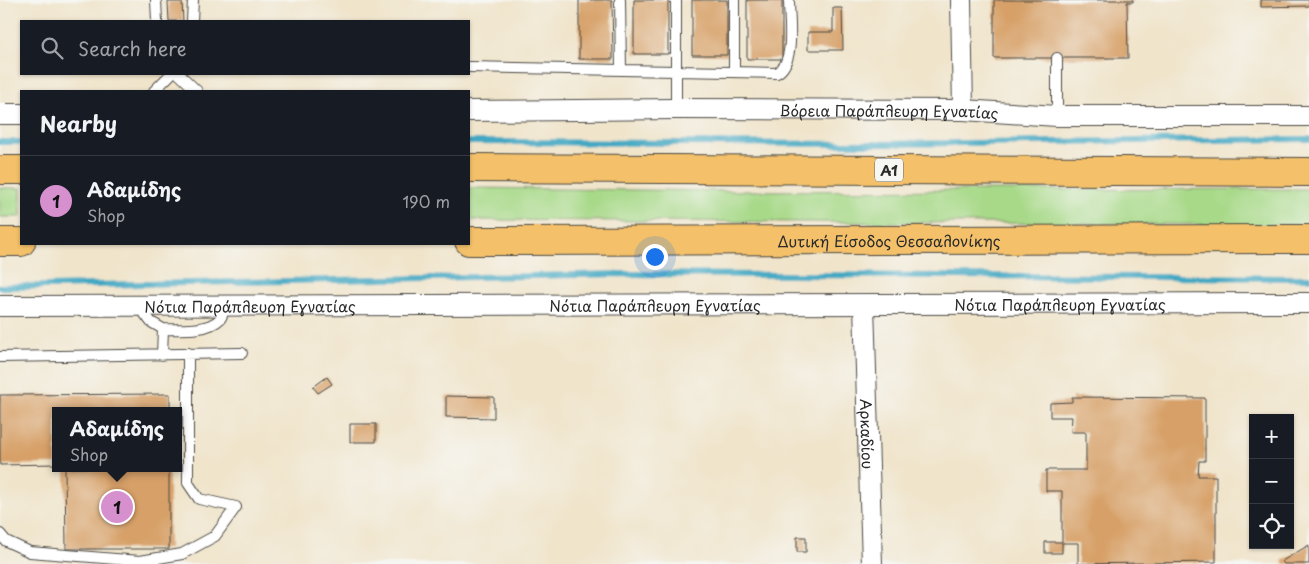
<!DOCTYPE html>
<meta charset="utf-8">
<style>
body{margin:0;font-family:"Playpen Sans",sans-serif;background:#20242c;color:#f1f3f6}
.controls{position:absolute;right:15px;bottom:15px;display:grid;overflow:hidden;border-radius:0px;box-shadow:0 1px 4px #0004}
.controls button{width:45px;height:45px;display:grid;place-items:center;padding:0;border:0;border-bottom:1px solid #363941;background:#171b24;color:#f1f3f6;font:25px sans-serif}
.you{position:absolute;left:654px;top:256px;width:18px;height:18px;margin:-12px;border:4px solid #fff;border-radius:50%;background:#1a73e8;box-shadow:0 0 0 8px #1a73e833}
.badge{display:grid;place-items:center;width:32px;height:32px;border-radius:50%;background:#d690ce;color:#111;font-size:16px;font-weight:700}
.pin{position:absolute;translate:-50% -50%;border:2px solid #fff;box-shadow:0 1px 5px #0006}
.popup{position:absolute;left:52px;top:407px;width:130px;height:65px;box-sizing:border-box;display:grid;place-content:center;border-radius:0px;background:#171b24;filter:drop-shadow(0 1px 4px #0005);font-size:16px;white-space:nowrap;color:#9ea1a6}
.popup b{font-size:19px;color:#f1f3f6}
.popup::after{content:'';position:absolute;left:50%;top:100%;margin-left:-10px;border:10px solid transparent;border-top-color:#171b24}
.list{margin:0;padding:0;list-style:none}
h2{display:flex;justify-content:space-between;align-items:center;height:65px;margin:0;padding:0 20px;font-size:21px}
h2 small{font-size:16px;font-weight:400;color:#9ea1a6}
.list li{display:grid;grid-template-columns:32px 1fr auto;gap:15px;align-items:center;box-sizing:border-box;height:90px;padding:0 20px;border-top:1px solid #363941}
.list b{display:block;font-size:19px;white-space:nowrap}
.list p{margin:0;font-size:16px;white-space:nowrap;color:#9ea1a6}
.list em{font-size:16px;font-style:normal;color:#9ea1a6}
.icon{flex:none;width:28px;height:28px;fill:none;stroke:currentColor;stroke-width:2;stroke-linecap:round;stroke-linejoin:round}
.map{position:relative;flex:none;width:1309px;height:564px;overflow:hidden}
.search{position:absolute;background:#171b24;box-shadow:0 1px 4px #0004;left:20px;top:20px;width:450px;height:55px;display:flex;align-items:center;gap:12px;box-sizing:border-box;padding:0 18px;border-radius:0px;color:#9ea1a6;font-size:19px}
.panel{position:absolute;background:#171b24;box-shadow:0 1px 4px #0004;left:20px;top:90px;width:450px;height:155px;border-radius:0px}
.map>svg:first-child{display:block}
.green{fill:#a7d988;stroke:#69825a}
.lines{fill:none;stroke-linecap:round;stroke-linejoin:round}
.stream{stroke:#43a8c3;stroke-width:6}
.building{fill:#d7a068}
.lane-casing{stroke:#494743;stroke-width:12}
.street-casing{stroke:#494743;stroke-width:22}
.highway-casing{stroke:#494743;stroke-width:30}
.lane{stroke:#fff;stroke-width:10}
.street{stroke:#fff;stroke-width:20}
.highway{stroke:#f4c16a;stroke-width:28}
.labels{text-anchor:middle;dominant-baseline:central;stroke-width:4.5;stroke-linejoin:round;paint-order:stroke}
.shield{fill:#f6f6f2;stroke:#686867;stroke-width:1}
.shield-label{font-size:14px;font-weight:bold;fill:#2b2b2b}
.street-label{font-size:15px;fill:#2b2b2b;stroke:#f6f6f2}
</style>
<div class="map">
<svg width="1309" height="564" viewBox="0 0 1309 564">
<rect width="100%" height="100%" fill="#f6f6f2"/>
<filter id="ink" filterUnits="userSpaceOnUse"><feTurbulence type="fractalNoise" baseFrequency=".02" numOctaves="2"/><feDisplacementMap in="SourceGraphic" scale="10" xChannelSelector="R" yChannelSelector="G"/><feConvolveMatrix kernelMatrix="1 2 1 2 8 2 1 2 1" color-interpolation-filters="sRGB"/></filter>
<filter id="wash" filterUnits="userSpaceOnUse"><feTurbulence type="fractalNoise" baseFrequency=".0096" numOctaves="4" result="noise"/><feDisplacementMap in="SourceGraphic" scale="20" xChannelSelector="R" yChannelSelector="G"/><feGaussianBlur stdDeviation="1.12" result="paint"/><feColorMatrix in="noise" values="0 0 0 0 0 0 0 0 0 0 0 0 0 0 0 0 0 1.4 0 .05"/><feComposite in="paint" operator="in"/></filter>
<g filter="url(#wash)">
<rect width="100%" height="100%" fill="#f0e4ca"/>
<!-- green -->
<path class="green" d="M0 188H21V217H0Z
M469 188 733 191 1309 189V225L469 220Z"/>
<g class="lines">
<!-- stream -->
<path class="stream" d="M0 142H21
M469 142 874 144 1309 139
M0 287 622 274 1309 278"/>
</g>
<g id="blocks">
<!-- building -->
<path class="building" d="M579 0H612L613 59H579Z
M634 0H668V54H634Z
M692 0H727V55H692Z
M747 0H782V59H747Z
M994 0H1133V2H1127L1128 58H994Z
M1261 0H1309V6L1261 7Z
M168 2H182L183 21H169Z
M833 8H842L843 50H808V32H833Z
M327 377 332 384 318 393 313 387Z
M170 394V411H56V464L0 465V395Z
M446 396 494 397V418L446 417Z
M1072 397 1205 398V461H1199L1198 476H1216V562L1078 564V543H1062V553H1045V542H1062V491H1046V470H1086V432H1071L1072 417H1050V403L1072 402Z
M350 424H376V442H350Z
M65 468H169V549H66Z
M797 537H806V552H797Z
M1309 545V564H1284L1282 561Z"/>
</g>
</g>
<g filter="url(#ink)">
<use href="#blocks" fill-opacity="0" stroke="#494743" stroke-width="1"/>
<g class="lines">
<!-- lane casing -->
<g class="lane-casing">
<path id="lane" d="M156 0 157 21
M620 0 621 70
M676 0V109
M734 0V72
M192 21 193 0
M1057 58V116
M469 67 777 73C796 62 789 21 789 0
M179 74 197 91
M154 91 171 74
M138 305 151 322 163 329 162 355
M163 329C179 329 207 332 220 319 223 316 224 309 225 304
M0 357 242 353
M0 534 6 541 30 552 140 561 182 554 215 536 236 507 199 499 188 483V353"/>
</g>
<!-- street casing -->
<g class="street-casing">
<g id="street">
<path d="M961 0 963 110"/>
<path id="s1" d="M469 111 676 109 963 110 1057 116H1309"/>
<path d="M0 114H21"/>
<path id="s2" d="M864 305 872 564"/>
<path id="s3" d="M0 306 1309 303"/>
</g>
</g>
<!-- highway casing -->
<g class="highway-casing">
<g id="highway">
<path d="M469 168 1309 172"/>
<path d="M0 170H21"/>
<path id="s4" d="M469 241 1309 239"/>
<path d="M0 242H21"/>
</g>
</g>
<!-- lane -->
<use href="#lane" class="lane"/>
<!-- street -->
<use href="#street" class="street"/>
<!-- highway -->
<use href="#highway" class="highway"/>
</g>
</g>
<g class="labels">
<!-- shield labels -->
<rect class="shield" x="875" y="158.5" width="28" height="23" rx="4"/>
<g class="shield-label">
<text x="889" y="170">Α1</text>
</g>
<!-- street labels -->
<g class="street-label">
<text stroke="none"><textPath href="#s1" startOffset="420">Βόρεια Παράπλευρη Εγνατίας</textPath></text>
<text stroke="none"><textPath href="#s4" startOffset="420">Δυτική Είσοδος Θεσσαλονίκης</textPath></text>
<text stroke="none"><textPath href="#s3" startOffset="250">Νότια Παράπλευρη Εγνατίας</textPath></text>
<text stroke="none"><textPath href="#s3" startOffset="1060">Νότια Παράπλευρη Εγνατίας</textPath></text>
<text stroke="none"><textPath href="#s3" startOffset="655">Νότια Παράπλευρη Εγνατίας</textPath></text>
<text stroke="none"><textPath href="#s2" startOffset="129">Αρκαδίου</textPath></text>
</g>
</g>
</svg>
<div class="controls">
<button>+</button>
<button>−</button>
<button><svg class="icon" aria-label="locate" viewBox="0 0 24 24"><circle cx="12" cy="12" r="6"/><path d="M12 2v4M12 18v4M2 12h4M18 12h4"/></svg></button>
</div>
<div class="you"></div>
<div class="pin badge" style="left:117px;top:507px">1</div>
<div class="popup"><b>Αδαμίδης</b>Shop</div>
<div class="search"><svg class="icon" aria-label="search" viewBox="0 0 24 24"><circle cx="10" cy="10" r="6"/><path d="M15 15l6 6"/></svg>Search here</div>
<section class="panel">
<h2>Nearby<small></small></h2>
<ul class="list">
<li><span class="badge">1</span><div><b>Αδαμίδης</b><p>Shop</p></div><em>190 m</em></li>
</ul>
</section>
</div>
